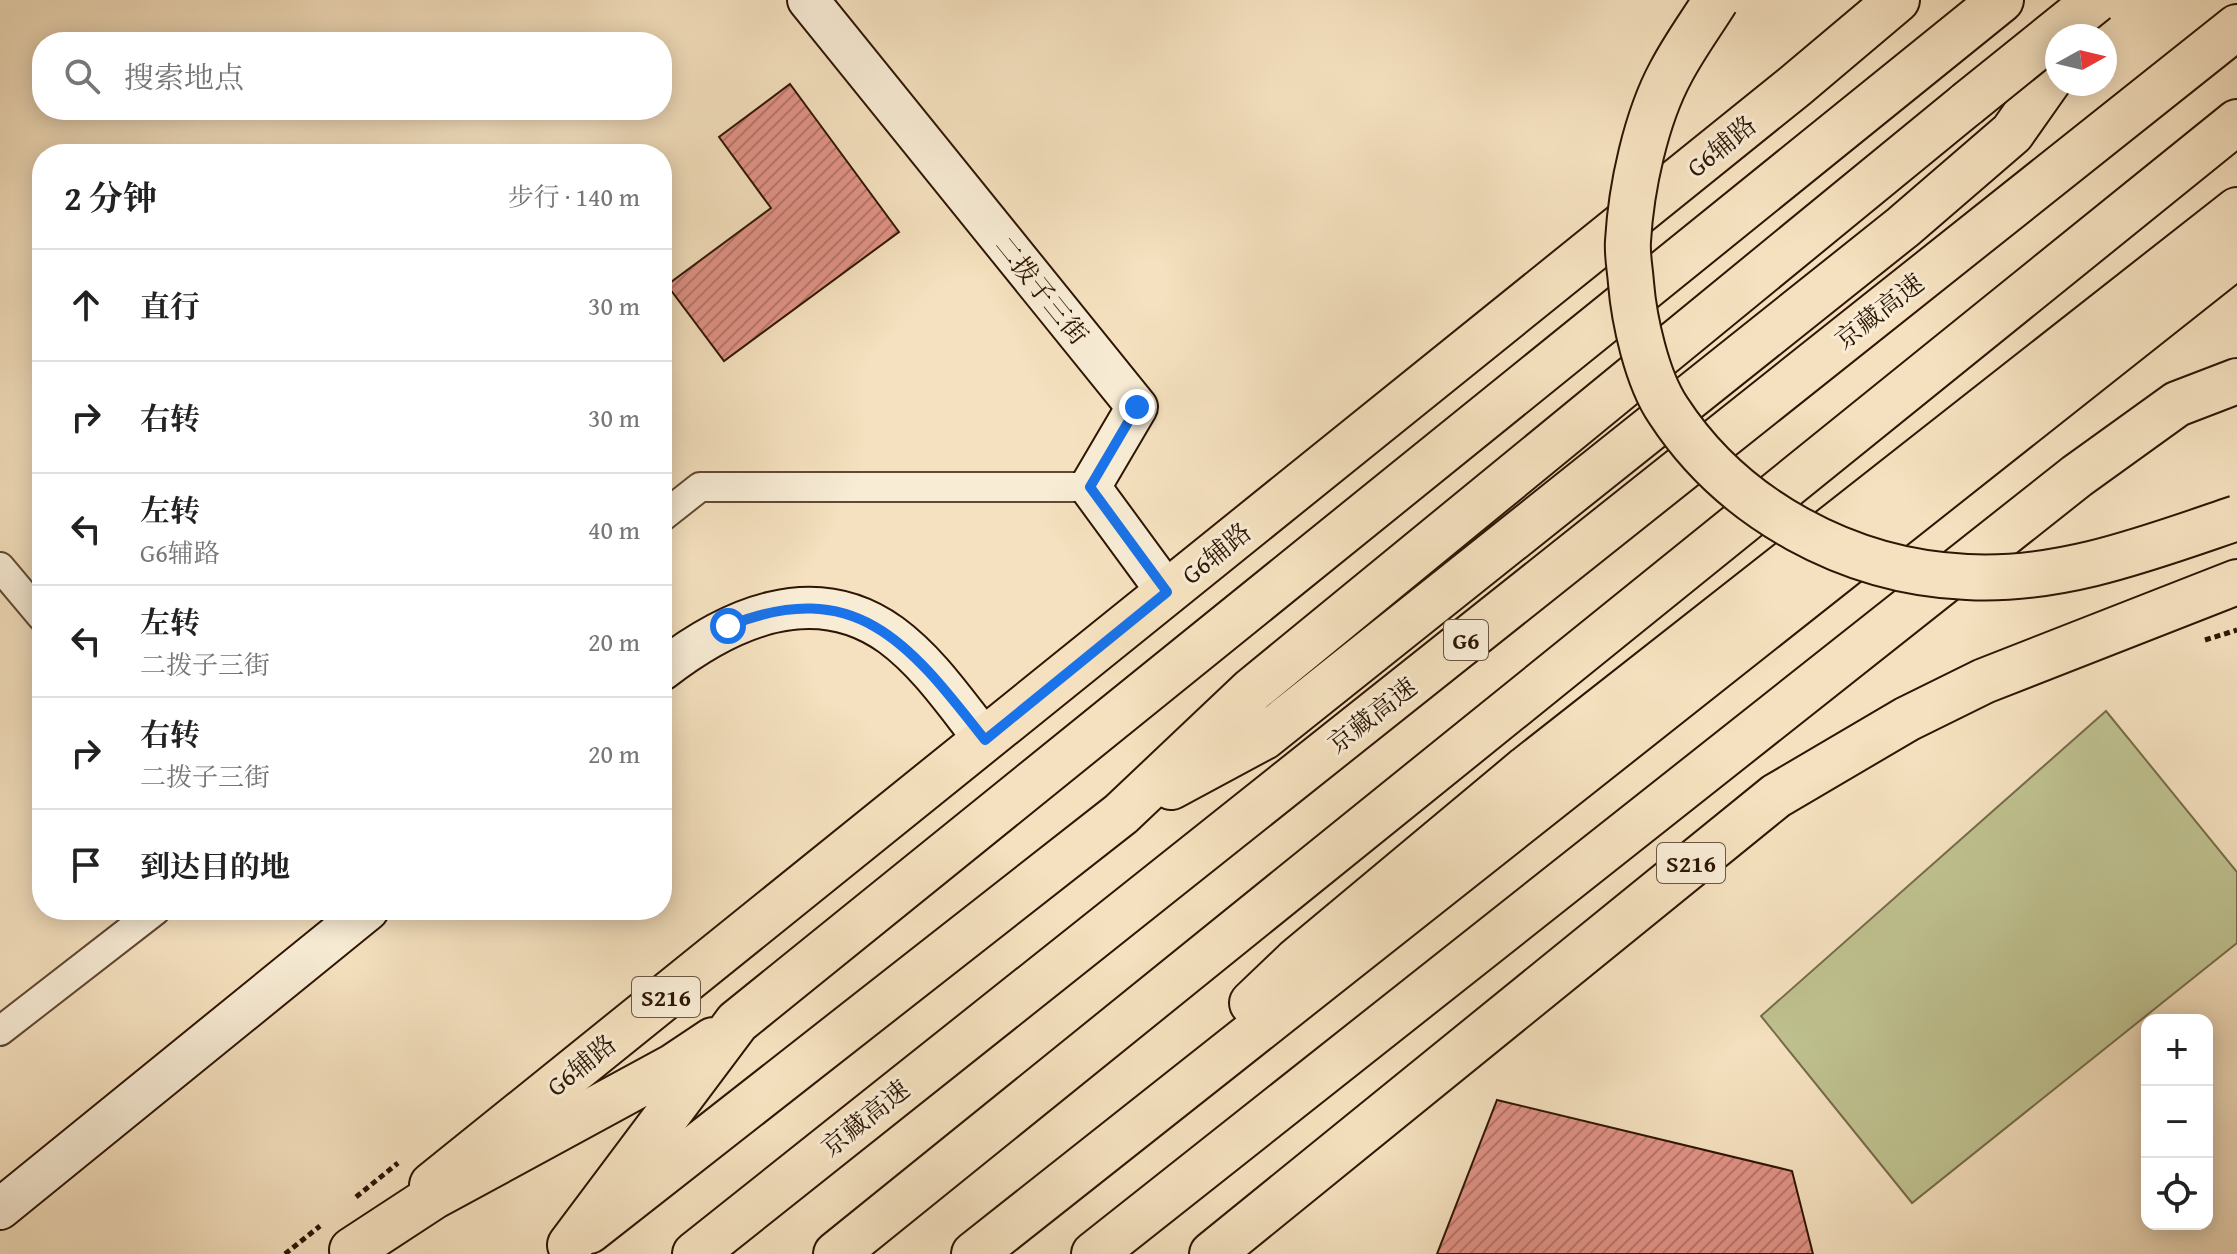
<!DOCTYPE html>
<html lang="zh">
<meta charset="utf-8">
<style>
body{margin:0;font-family:"Gentium Book Plus","Noto Serif SC",serif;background:#f2f2f2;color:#222}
.controls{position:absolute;right:24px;bottom:24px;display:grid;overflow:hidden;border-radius:16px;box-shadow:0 4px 20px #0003}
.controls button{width:72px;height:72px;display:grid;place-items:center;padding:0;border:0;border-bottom:2px solid #e0e0e0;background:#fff;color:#222;font:40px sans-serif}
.compass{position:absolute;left:2045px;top:24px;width:72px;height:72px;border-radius:50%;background:#fff;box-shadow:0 4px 20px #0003;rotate:82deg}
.stop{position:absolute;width:24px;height:24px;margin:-18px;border:6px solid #1a73e8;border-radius:50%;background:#fff}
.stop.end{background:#1a73e8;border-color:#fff;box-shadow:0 2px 8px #0008}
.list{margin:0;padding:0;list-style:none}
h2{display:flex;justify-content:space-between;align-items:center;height:104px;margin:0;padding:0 32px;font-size:34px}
h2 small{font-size:26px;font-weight:400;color:#767676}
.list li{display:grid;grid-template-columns:52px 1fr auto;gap:24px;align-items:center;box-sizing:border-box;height:112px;padding:0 32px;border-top:2px solid #e0e0e0}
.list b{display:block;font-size:30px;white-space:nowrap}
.list p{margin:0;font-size:26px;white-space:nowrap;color:#767676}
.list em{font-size:26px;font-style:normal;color:#767676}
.icon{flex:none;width:44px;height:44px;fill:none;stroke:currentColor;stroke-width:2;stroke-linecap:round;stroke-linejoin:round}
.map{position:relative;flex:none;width:2237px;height:1254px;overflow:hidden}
.search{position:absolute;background:#fff;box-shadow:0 4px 20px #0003;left:32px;top:32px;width:640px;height:88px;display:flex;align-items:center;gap:20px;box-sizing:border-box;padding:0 28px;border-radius:32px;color:#767676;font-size:30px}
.panel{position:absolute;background:#fff;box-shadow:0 4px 20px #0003;left:32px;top:144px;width:640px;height:776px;border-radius:32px}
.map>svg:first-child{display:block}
.green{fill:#bfc290;stroke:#766c4a;stroke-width:2}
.building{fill:url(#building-hatch);stroke:#2e1504;stroke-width:2}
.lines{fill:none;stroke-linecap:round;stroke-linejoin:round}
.street-casing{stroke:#604833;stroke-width:32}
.secondary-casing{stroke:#2e1504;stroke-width:44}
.primary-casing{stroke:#2e1504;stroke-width:48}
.highway-casing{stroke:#2e1504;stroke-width:48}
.path{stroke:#2e1504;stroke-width:5;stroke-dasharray:6 4;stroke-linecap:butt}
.street{stroke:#f8ecd5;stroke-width:28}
.secondary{stroke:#f8ecd5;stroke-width:40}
.primary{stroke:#f5e1bf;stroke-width:44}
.highway{stroke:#f5e1bf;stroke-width:44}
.primary-bridge-casing{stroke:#2e1504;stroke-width:48;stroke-linecap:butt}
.highway-bridge-casing{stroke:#2e1504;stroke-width:48;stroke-linecap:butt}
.primary-bridge{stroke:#f5e1bf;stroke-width:44}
.highway-bridge{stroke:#f5e1bf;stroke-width:44}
.route{stroke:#1a73e8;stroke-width:10}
.labels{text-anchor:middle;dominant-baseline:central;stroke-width:6;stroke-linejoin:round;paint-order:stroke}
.shield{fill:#f8ecd5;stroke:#6b5643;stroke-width:2}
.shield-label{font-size:24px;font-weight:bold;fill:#2e1504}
.street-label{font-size:26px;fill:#2e1504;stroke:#f8ecd5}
</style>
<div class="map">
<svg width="2237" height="1254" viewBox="0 0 2237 1254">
<defs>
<pattern id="building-hatch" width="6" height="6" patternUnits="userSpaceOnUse" patternTransform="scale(2)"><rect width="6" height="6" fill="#e29286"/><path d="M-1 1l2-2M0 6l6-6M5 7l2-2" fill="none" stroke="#b8766b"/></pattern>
</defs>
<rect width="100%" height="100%" fill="#f5e1bf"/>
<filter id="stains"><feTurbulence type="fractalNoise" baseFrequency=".0025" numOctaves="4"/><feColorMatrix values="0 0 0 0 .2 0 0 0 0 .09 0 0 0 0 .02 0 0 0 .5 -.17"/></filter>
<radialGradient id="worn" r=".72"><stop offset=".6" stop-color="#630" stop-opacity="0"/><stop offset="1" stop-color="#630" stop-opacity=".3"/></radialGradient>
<!-- green -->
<path class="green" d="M2106 711 2237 872V943L1912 1203 1761 1016Z"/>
<!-- building -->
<path class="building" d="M790 84 899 232 724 361 667 285 771 208 719 137Z
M1497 1100 1792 1171 1813 1254H1437Z"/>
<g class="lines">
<!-- street casing -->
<g class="street-casing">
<path id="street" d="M662 517 700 487H1090
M0 567 42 617
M0 1031 156 910"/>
</g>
<!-- secondary casing -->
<g class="secondary-casing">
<path id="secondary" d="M808 0 1137 407 1090 487 1167 592
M662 670C728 619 813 579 891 635 929 663 956 704 985 740
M0 1209 368 910"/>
</g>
<!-- primary casing -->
<g class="primary-casing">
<path id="primary" d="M1171 787 1264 737 1903 227 2012 133 2057 69
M1252 1003 1296 961 1527 768 2237 210
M432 1185 1795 86 1897 0
M589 1231 1121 814 1252 690 1967 104
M974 1254 2237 255
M1212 1254 1776 796 1907 719 1984 681 2237 582"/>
</g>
<!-- highway casing -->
<g class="highway-casing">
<path id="highway" d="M570 1245 737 1022 2001 0
M352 1250 433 1197 674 1066 713 1040
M695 1254 2237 27
M836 1254 2237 122
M1094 1254 2077 476 2177 404 2237 381"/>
</g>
<!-- path -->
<path class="path" d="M2205 640 2237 630
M356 1197 398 1163
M285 1254 320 1226"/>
<!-- street -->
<use href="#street" class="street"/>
<!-- secondary -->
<use href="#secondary" class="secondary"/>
<!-- primary -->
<use href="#primary" class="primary"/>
<!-- highway -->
<use href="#highway" class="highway"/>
<!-- primary-bridge casing -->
<g class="primary-bridge-casing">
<path id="primary-bridge" d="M1967 104 2096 0"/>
</g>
<!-- highway-bridge casing -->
<g class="highway-bridge-casing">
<path id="highway-bridge" d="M1716 0C1701 24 1684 47 1671 72 1646 118 1631 188 1628 241 1627 255 1630 269 1631 283 1634 320 1647 379 1668 410 1733 510 1849 572 1967 577 2061 582 2149 548 2237 518"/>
</g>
<!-- primary-bridge -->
<use href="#primary-bridge" class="primary-bridge"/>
<!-- highway-bridge -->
<use href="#highway-bridge" class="highway-bridge"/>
</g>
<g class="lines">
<!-- route -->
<path class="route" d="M728 626C858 574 911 646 985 740L1167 592 1090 487 1137 407"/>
</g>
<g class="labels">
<!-- shield labels -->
<g class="shield">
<rect x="1444" y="620" width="44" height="40" rx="6"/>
<rect x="1657" y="843" width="68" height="40" rx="6"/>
<rect x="632" y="977" width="68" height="40" rx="6"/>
</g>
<g class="shield-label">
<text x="1466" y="640">G6</text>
<text x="1691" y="863">S216</text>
<text x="666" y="997">S216</text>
</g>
<!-- street labels -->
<g class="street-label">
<text transform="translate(1721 146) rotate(-39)">G6辅路</text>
<text transform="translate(1042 290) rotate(51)">二拨子三街</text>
<text transform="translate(1879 311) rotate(-38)">京藏高速</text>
<text transform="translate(1216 553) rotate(-39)">G6辅路</text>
<text transform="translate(1372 715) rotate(-38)">京藏高速</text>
<text transform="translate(581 1065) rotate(-39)">G6辅路</text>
<text transform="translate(865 1118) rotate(-39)">京藏高速</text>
</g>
</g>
<rect width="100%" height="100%" filter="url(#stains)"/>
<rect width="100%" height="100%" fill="url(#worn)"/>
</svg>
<div class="controls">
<button>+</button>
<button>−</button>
<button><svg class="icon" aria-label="locate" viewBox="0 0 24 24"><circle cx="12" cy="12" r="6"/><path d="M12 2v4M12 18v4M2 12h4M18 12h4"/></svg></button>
</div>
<svg class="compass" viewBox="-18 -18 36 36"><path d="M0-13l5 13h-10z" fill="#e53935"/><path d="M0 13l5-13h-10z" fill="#767676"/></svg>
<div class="stop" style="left:728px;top:626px"></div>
<div class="stop end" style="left:1137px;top:407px"></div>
<div class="search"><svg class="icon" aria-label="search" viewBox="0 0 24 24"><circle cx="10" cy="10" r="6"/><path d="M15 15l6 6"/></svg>搜索地点</div>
<section class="panel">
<h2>2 分钟<small>步行 · 140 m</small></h2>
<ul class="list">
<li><svg class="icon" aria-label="ahead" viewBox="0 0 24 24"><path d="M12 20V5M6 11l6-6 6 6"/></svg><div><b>直行</b></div><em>30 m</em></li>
<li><svg class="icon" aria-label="right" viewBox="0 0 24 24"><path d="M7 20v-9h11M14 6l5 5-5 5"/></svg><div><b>右转</b></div><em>30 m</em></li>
<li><svg class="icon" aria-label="left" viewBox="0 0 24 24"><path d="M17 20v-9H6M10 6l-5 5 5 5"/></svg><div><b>左转</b><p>G6辅路</p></div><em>40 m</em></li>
<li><svg class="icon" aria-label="left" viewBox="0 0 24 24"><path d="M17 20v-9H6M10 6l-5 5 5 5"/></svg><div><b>左转</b><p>二拨子三街</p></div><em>20 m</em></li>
<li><svg class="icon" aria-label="right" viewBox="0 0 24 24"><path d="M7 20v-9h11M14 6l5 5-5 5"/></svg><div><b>右转</b><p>二拨子三街</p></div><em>20 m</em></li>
<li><svg class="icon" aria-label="arrive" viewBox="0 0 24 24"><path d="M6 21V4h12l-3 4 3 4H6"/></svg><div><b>到达目的地</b></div></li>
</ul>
</section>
</div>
